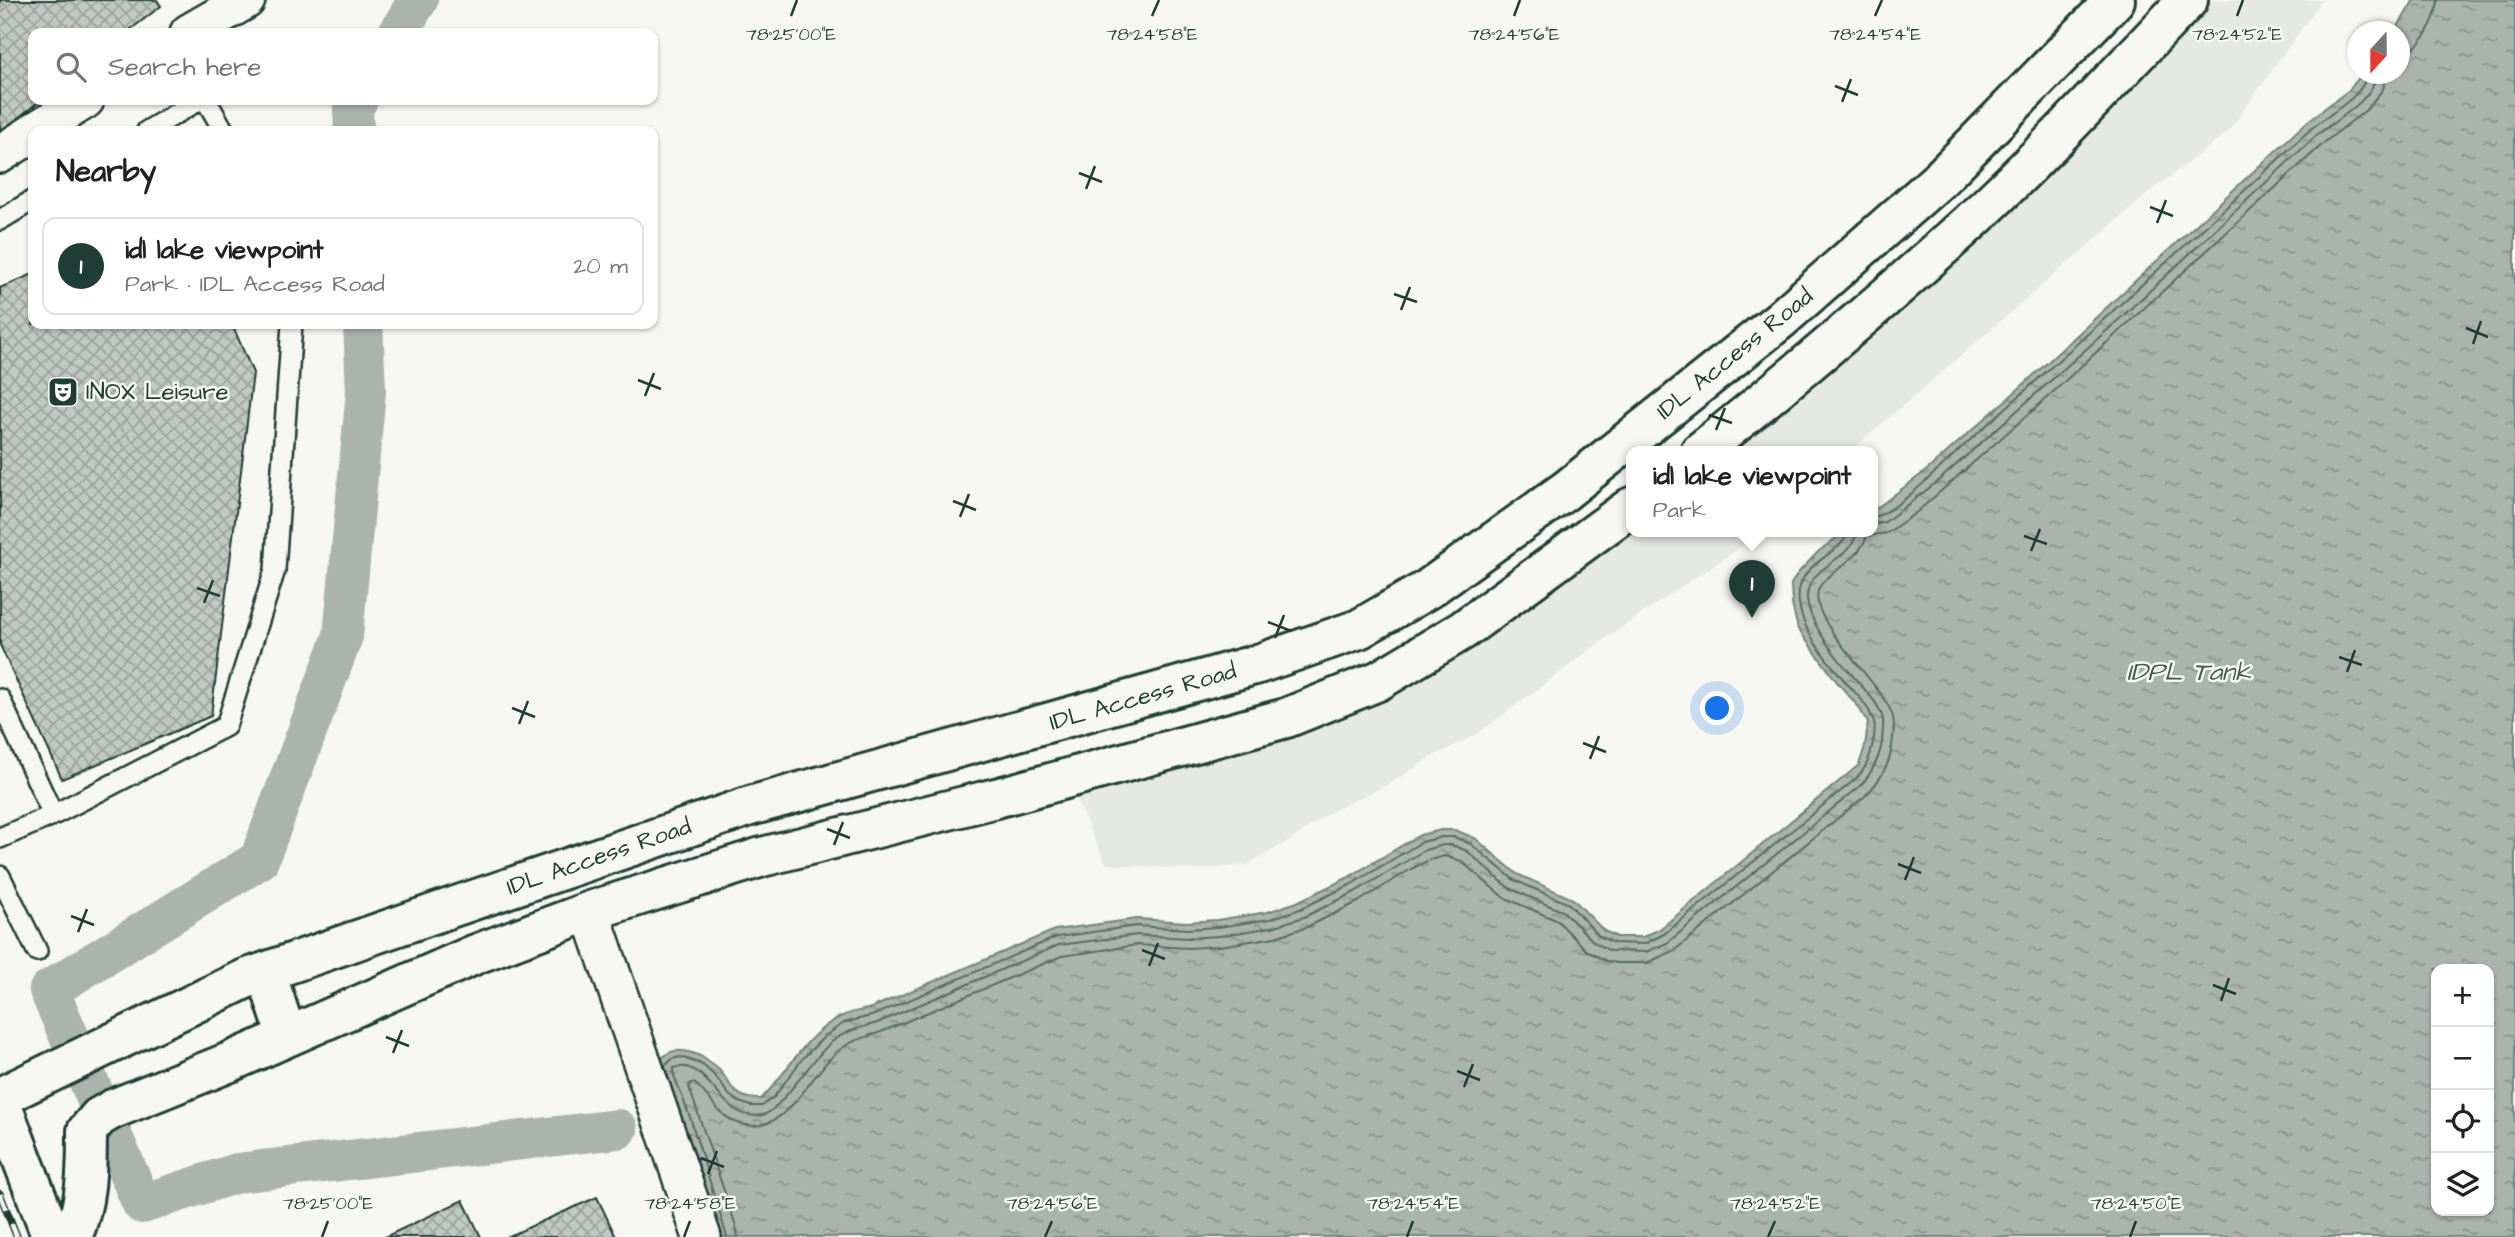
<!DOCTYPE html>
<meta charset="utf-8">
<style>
body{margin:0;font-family:"Architects Daughter",sans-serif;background:#f2f2f2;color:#222}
.controls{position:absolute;right:21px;bottom:21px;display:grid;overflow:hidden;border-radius:14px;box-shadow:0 2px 5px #0004}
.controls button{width:63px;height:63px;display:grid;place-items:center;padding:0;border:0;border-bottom:2px solid #e0e0e0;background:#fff;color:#222;font:35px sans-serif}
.compass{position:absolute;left:2347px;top:21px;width:63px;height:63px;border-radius:50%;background:#fff;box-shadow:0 2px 5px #0004;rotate:201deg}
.you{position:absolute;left:1718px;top:709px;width:24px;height:24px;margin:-18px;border:5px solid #fff;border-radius:50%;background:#1a73e8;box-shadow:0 0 0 10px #1a73e833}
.badge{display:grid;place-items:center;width:46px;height:46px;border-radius:50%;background:#1f3d34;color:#fff;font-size:23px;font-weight:700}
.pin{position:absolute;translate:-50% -58px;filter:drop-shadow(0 2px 4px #0008)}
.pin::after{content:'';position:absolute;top:37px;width:24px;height:21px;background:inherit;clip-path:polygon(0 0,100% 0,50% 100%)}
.popup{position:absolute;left:1626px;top:446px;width:252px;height:91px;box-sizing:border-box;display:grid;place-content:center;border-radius:14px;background:#fff;filter:drop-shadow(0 2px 5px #0005);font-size:23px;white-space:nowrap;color:#767676}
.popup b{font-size:26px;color:#222}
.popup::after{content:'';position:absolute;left:50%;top:100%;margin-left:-14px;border:14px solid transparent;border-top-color:#fff}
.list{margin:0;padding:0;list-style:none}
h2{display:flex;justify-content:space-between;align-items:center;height:91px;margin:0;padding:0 28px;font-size:30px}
h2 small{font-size:23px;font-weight:400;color:#767676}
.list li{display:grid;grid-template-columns:46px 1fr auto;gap:21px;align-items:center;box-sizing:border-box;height:98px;margin:0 14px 14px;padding:0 14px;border:2px solid #e0e0e0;border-radius:14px}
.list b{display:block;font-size:26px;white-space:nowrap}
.list p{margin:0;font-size:23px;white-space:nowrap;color:#767676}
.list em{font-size:23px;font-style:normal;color:#767676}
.icon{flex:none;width:38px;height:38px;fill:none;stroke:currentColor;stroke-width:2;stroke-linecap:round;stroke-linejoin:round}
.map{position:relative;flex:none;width:2515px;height:1237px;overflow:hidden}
.search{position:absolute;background:#fff;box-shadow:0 2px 5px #0004;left:28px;top:28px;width:630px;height:77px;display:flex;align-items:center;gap:18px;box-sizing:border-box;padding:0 24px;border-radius:14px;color:#767676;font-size:26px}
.panel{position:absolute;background:#fff;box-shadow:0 2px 5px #0004;left:28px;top:126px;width:630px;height:203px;border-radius:14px}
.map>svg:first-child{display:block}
.built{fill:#e6e8e4}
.water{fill:url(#water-ripples);stroke:#72847d;stroke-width:2;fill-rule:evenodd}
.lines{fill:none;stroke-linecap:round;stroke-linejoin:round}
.shore{stroke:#576c65;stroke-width:2}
.canal{stroke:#aab3ae;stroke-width:40}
.building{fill:url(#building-cross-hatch);stroke:#1f3d34;stroke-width:2}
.service-casing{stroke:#1f3d34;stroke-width:24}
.minor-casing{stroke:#1f3d34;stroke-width:42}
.tertiary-casing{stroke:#1f3d34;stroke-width:44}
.trunk-casing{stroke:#1f3d34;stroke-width:44}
.service{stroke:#f6f6f2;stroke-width:19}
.minor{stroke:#f6f6f2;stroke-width:37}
.tertiary{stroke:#f6f6f2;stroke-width:38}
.trunk{stroke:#f6f6f2;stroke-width:38}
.rail-casing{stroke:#1f3d34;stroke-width:8}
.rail{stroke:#f6f6f2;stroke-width:5;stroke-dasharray:16;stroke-linecap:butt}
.ticks{fill:none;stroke:#1f3d34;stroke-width:2.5}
.labels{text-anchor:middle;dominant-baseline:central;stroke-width:5;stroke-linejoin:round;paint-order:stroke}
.street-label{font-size:24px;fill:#1f3d34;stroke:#f6f6f2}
.poi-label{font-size:24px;fill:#1f3d34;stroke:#f6f6f2;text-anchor:start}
.water-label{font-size:26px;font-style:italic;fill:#425a52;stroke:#f6f6f2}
.ticks-label{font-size:18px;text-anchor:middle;fill:#1f3d34;stroke:#f6f6f2;stroke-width:5;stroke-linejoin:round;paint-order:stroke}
</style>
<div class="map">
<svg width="2515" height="1237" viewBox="0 0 2515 1237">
<defs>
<pattern id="water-ripples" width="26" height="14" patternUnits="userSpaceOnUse" patternTransform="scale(1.75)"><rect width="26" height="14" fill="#aab3ae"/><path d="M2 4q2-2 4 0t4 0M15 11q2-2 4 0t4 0" fill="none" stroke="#8a938e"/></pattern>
<pattern id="building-cross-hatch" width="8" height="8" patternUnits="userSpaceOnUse" patternTransform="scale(1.75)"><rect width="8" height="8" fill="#c1c8c3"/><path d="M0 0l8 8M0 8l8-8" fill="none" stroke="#9ca49f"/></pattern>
</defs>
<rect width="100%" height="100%" fill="#f6f6f2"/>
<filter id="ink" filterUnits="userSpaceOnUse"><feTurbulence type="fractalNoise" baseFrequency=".0143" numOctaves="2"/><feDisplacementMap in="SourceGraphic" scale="14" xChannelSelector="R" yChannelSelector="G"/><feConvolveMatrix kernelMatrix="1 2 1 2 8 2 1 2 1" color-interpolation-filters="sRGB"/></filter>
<g filter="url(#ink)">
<!-- built -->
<path class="built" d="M2212 0H2322L2228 132 2151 191 1849 452H1721L2058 158Z
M1631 522V532H1756L1736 550 1606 638 1477 734 1428 759 1389 784 1330 812 1289 841 1246 865 1196 870 1106 864 1074 795 1244 744Z"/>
<!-- water -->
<path class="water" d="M2414 0H2515V1237H712L658 1064C671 1040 702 1053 718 1069 725 1075 729 1085 735 1091 743 1098 751 1099 761 1099 788 1073 804 1035 840 1017 849 1012 861 1011 871 1008L1055 930 1137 919 1187 922 1217 920 1268 912 1297 902 1347 878 1420 835 1441 830H1455L1475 838 1517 874 1573 899 1604 931 1617 937H1643L1660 929 1859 765 1865 746 1868 723 1858 706 1838 683 1798 629 1792 604 1791 584 1799 572 1818 552 1844 532H1873V511L1927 470 2023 385 2308 121 2349 90 2362 74H2400V32L2395 31ZM2436 969H2489V1211H2436Z"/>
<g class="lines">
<!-- shore -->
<path class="shore" d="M2400 57C2419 51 2437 20 2438 0
M1873 517C1896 514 1948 459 1968 442 2084 338 2199 233 2313 127 2329 114 2364 96 2367 74
M1873 525 1885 522 1937 482 2112 326 2318 134C2337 119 2374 100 2376 74
M665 1066 672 1059 681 1057 703 1065 716 1077 729 1095 739 1102 751 1106H762L774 1097 803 1058 825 1036 844 1023 874 1015 1057 937 1136 926 1187 929 1218 927 1270 919 1300 909 1350 885 1422 842 1442 837H1454L1471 844 1514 880 1569 904 1599 936 1614 943 1644 944 1664 934 1852 782C1856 778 1861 774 1863 770 1870 761 1878 729 1873 719 1867 703 1855 693 1844 680 1826 659 1802 631 1799 603 1793 561 1845 555 1847 532
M727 1237 690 1117 673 1073 674 1068C711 1057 719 1124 763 1115 780 1111 814 1055 833 1041 847 1030 861 1028 877 1023L1059 945 1137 935 1188 938 1219 936 1272 927 1304 917 1355 892 1425 850 1443 845H1452L1467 851 1509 888 1564 912 1594 942 1610 951 1646 952 1667 943 1858 788C1871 775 1879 761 1882 742 1882 735 1884 727 1883 720 1880 703 1863 689 1853 676 1836 657 1809 624 1807 598 1806 565 1855 560 1856 532
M738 1237 736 1226 689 1087 691 1083H694C709 1094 715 1112 733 1121 783 1144 805 1079 837 1052 850 1040 865 1038 881 1032L1062 956 1137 945 1188 948 1220 946 1275 937 1307 927 1358 902 1411 869 1429 860 1445 856 1461 861 1503 897 1558 921 1586 950 1606 961 1616 963H1647L1675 950 1864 797C1879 782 1889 767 1892 746 1893 736 1896 724 1892 714 1881 682 1809 623 1818 591 1823 573 1858 563 1867 536L1887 533 1917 512 2040 404 2325 142 2366 110 2383 89 2386 74"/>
<!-- canal -->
<path class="canal" d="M398 33 418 0
M354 131 353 108 358 100
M363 324 366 391 343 636 259 860 49 990 142 1204 237 1173 618 1129"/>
</g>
<!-- building -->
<path class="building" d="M0 0H157L161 6 126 33H33V100H41L0 132Z
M33 274V324H232L253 373 211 716 62 779 0 645V288Z
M597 1197 616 1237H507Z
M463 1200 481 1237H385Z"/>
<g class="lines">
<!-- service casing -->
<g class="service-casing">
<path id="service" d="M206 100 224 131
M147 131 199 100
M0 220 33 200
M0 699 53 815 226 726 275 570 292 324
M0 838 53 815
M0 876 37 951"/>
</g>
<!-- minor casing -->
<g class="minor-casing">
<path id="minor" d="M189 33 246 0
M35 131 85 100
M0 154 33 133
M590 911 702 1237"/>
</g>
<!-- tertiary casing -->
<g class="tertiary-casing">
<path id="tertiary" d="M1700 452C1792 378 1881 303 1968 224 2045 153 2116 75 2188 0
M266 972 287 1037
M0 1097 245 979 453 907 750 806 1258 664 1359 629 1428 589 1565 491 1780 320 1940 179 2115 0
M72 1237C87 1203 87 1168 87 1131L99 1117 113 1109 230 1062 476 954 590 911 762 857 996 798 1286 718 1378 681 1463 630 1631 507"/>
</g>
<!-- trunk casing -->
<g class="trunk-casing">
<path id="trunk" d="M0 1101 52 1237"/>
</g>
<!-- service -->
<use href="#service" class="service"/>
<!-- minor -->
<use href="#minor" class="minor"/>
<!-- tertiary -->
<use href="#tertiary" class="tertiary"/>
<!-- trunk -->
<use href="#trunk" class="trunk"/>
<!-- rail casing -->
<g class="rail-casing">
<path id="rail" d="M0 1194 17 1237"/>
</g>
<!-- rail -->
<use href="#rail" class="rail"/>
</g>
</g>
<!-- ticks -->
<path class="ticks" d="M791 16 797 0M1152 16 1159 0M1514 16 1520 0M1875 16 1882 0M2237 16 2243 0M1835 86 1858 95M1842 102 1851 79M1079 173 1102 182M1086 189 1095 166M2150 207 2173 216M2157 223 2166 200M1394 294 1417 302M1401 310 1410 287M2466 328 2488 337M2473 344 2481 321M638 380 661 389M645 396 654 373M1709 415 1732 423M1716 430 1725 408M953 501 976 510M960 517 969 494M2024 536 2047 544M2031 551 2040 529M197 588 220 596M204 603 213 580M1268 622 1291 631M1275 638 1284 615M2339 657 2362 665M2347 672 2355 650M512 708 535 717M519 724 528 701M1583 743 1606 752M1590 759 1599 736M827 829 850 838M834 845 843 822M1898 864 1921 873M1905 880 1914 857M71 916 94 925M78 932 87 909M1142 950 1165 959M1149 966 1158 943M2213 985 2236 994M2221 1001 2229 978M386 1037 409 1046M393 1053 402 1030M1457 1071 1480 1080M1464 1087 1473 1064M701 1158 724 1167M708 1174 717 1151M322 1237 328 1221M684 1237 690 1221M1045 1237 1052 1221M1407 1237 1413 1221M1768 1237 1775 1221M2130 1237 2136 1221"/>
<!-- icons -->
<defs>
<g id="theatre-square" transform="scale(1.575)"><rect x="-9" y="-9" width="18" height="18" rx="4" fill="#1f3d34" stroke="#f6f6f2"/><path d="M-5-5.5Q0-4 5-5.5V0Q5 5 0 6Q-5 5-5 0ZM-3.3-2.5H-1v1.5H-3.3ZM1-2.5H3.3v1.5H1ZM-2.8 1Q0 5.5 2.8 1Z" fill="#fff"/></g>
</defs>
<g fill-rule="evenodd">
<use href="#theatre-square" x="63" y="392"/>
</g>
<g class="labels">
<!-- street labels -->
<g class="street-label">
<text transform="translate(1735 354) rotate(-39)">IDL Access Road</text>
<text transform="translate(1143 697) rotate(-16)">IDL Access Road</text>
<text transform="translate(599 857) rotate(-19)">IDL Access Road</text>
</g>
<!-- poi labels -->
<g class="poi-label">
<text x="86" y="392">INOX Leisure</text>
</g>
<!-- water labels -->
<g class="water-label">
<text x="2189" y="672">IDPL Tank</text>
</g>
</g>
<g class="ticks-label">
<text x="791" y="40">78°25'00"E</text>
<text x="1152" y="40">78°24'58"E</text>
<text x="1514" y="40">78°24'56"E</text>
<text x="1875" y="40">78°24'54"E</text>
<text x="2237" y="40">78°24'52"E</text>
<text x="328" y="1209">78°25'00"E</text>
<text x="690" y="1209">78°24'58"E</text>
<text x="1052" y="1209">78°24'56"E</text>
<text x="1413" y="1209">78°24'54"E</text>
<text x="1775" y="1209">78°24'52"E</text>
<text x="2136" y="1209">78°24'50"E</text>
</g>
</svg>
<div class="controls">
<button>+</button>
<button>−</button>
<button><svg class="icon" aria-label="locate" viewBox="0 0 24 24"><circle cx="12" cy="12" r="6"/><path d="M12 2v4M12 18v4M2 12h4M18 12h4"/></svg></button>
<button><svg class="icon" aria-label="layers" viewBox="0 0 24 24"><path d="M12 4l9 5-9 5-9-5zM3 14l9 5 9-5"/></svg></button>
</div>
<svg class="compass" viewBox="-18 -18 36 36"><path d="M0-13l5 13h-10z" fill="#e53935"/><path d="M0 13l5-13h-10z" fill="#767676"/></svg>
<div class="you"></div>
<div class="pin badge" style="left:1752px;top:618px">1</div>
<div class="popup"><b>idl lake viewpoint</b>Park</div>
<div class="search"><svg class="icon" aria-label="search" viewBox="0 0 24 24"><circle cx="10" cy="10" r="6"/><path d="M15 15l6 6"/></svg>Search here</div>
<section class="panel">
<h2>Nearby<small></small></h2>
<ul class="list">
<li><span class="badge">1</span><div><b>idl lake viewpoint</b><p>Park · IDL Access Road</p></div><em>20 m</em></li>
</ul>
</section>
</div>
